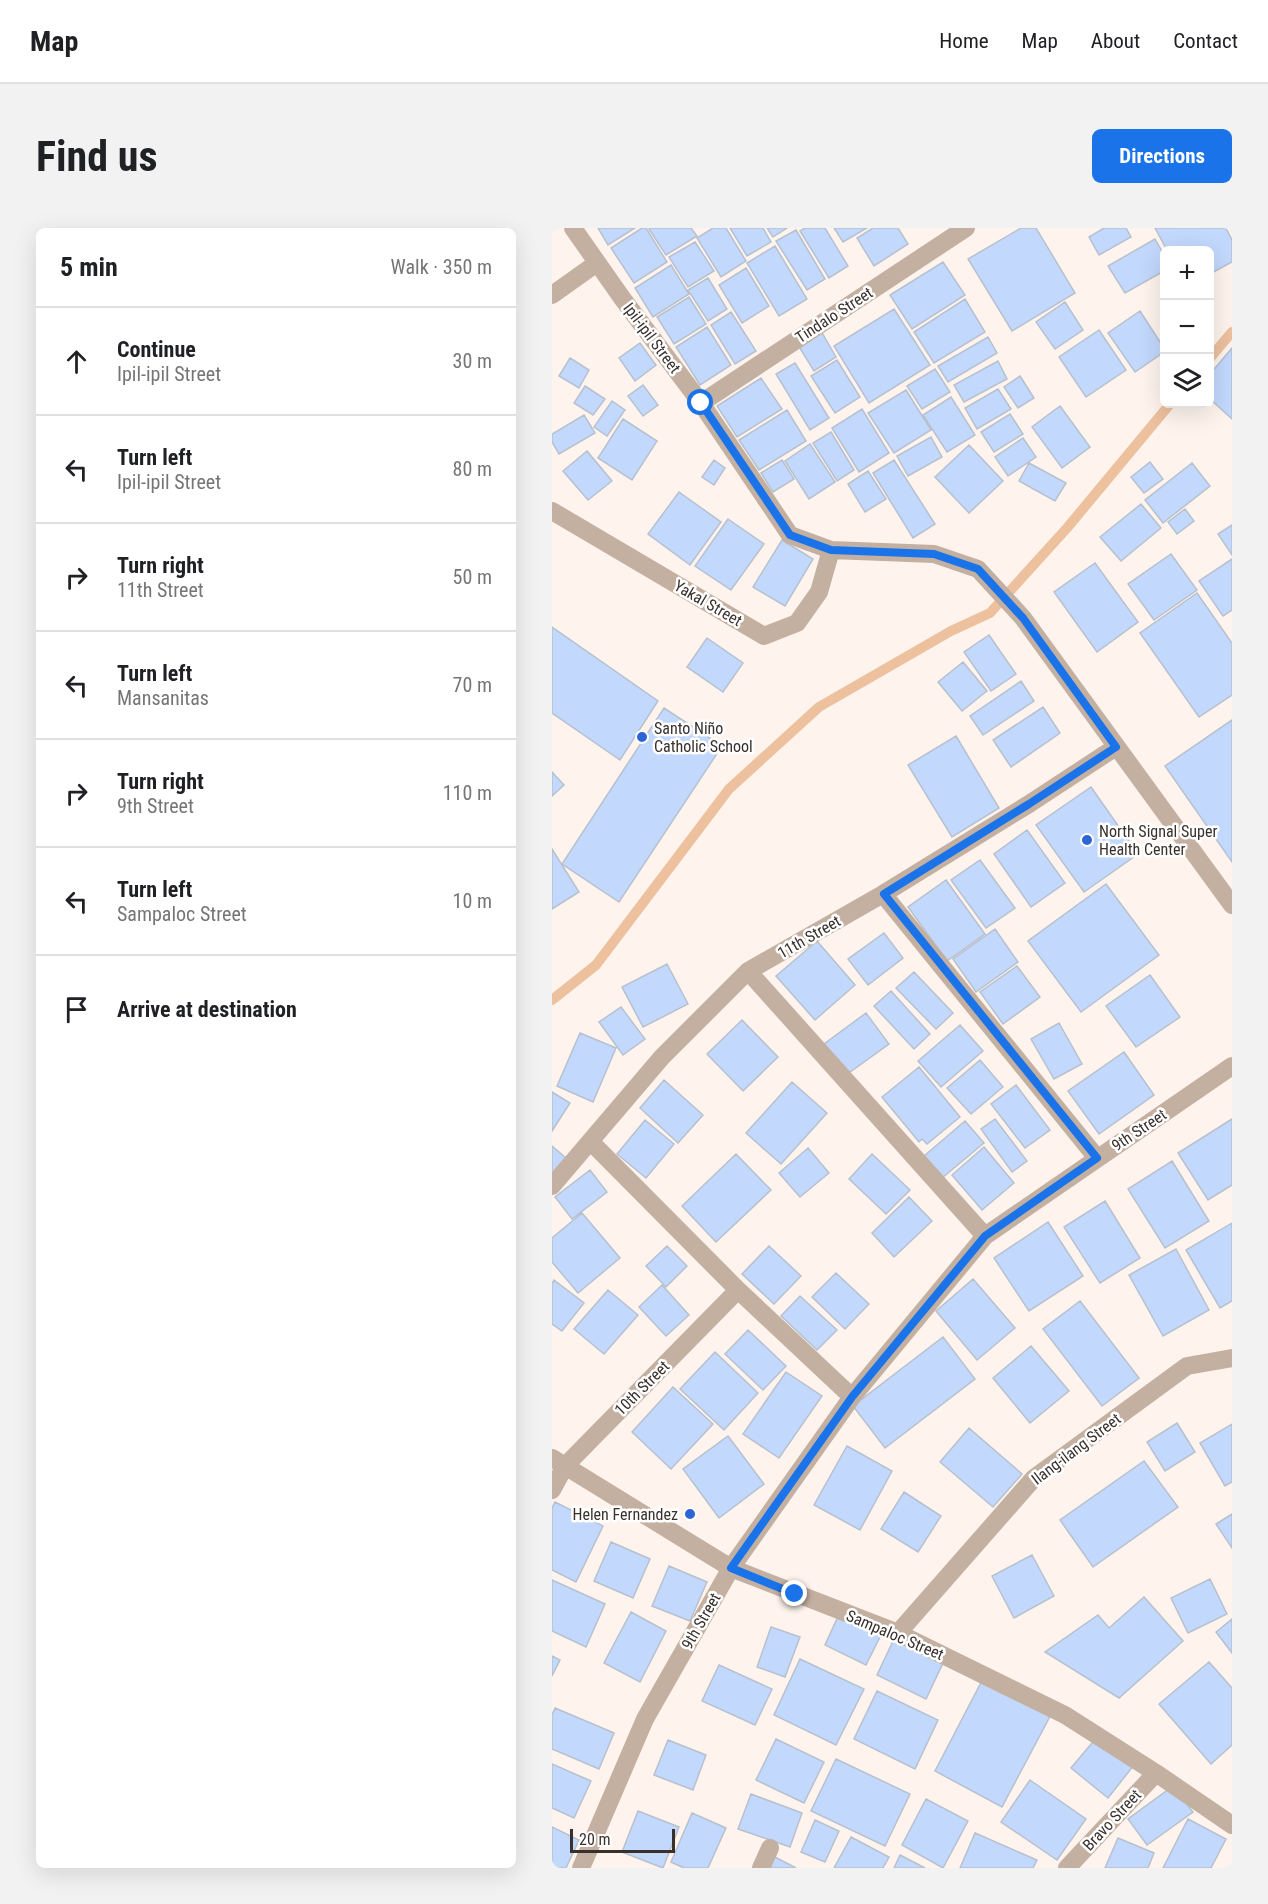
<!DOCTYPE html>
<meta charset="utf-8">
<style>
body{margin:0;font-family:"Roboto Condensed",sans-serif;background:#f2f2f2;color:#202124}
.controls{position:absolute;right:18px;top:18px;display:grid;overflow:hidden;border-radius:9px;box-shadow:0 6px 24px #0002}
.controls button{width:54px;height:54px;display:grid;place-items:center;padding:0;border:0;border-bottom:2px solid #e0e0e0;background:#fff;color:#202124;font:30px sans-serif}
.scale{position:absolute;left:18px;bottom:15px;width:105px;box-sizing:border-box;padding-left:6px;border:3px solid #37302c;border-top:0;font-size:16px;line-height:21px;white-space:nowrap;color:#37302c;-webkit-text-stroke:4px #fff;paint-order:stroke}
.stop{position:absolute;width:18px;height:18px;margin:-14px;border:4px solid #1a73e8;border-radius:50%;background:#fff}
.stop.end{background:#1a73e8;border-color:#fff;box-shadow:0 2px 6px #0008}
.list{margin:0;padding:0;list-style:none}
h2{display:flex;justify-content:space-between;align-items:center;height:78px;margin:0;padding:0 24px;font-size:26px}
h2 small{font-size:20px;font-weight:400;color:#757577}
.list li{display:grid;grid-template-columns:39px 1fr auto;gap:18px;align-items:center;box-sizing:border-box;height:108px;padding:0 24px;border-top:2px solid #e0e0e0}
.list b{display:block;font-size:22px;white-space:nowrap}
.list p{margin:0;font-size:20px;white-space:nowrap;color:#757577}
.list em{font-size:20px;font-style:normal;color:#757577}
.icon{flex:none;width:33px;height:33px;fill:none;stroke:currentColor;stroke-width:2;stroke-linecap:round;stroke-linejoin:round}
.map{position:relative;flex:none;width:680px;height:1640px;overflow:hidden;border-radius:9px}
header{display:flex;align-items:center;gap:36px;box-sizing:border-box;height:84px;padding:0 30px;background:#fff;border-bottom:2px solid #e0e0e0}
header strong{font-size:28px}
nav{display:flex;gap:33px;margin-inline-start:auto;font-size:21px}
.intro{display:flex;align-items:center;justify-content:space-between;box-sizing:border-box;height:144px;padding:0 36px}
h1{margin:0;font-size:42px}
.button{padding:15px 27px;border-radius:9px;background:#1a73e8;color:#fff;font-size:21px;font-weight:700}
main{display:flex;gap:36px;padding:0 36px}
aside{flex:1;background:#fff;border-radius:9px;box-shadow:0 6px 24px #0002}
.map>svg:first-child{display:block}
.lines{fill:none;stroke-linecap:round;stroke-linejoin:round}
.stream{stroke:#edc09e;stroke-width:10}
.building{fill:#c2d8fc;stroke:#b7c0cf;stroke-width:1.5}
.service{stroke:#c4b0a1;stroke-width:18}
.minor{stroke:#c4b0a1;stroke-width:18}
.route{stroke:#1a73e8;stroke-width:8}
.poi-dot{fill:#2b66d4;stroke:#fff;stroke-width:2}
.labels{text-anchor:middle;dominant-baseline:central;stroke-width:5;stroke-linejoin:round;paint-order:stroke}
.street-label{font-size:16px;fill:#37302c;stroke:#fff}
.poi-label{font-size:16px;fill:#37302c;stroke:#fff;text-anchor:start}
</style>
<header>
<strong>Map</strong>
<nav><a>Home</a><a>Map</a><a>About</a><a>Contact</a></nav>
</header>
<div class="intro"><h1>Find us</h1><a class="button">Directions</a></div>
<main>
<aside>
<h2>5 min<small>Walk · 350 m</small></h2>
<ul class="list">
<li><svg class="icon" aria-label="ahead" viewBox="0 0 24 24"><path d="M12 20V5M6 11l6-6 6 6"/></svg><div><b>Continue</b><p>Ipil-ipil Street</p></div><em>30 m</em></li>
<li><svg class="icon" aria-label="left" viewBox="0 0 24 24"><path d="M17 20v-9H6M10 6l-5 5 5 5"/></svg><div><b>Turn left</b><p>Ipil-ipil Street</p></div><em>80 m</em></li>
<li><svg class="icon" aria-label="right" viewBox="0 0 24 24"><path d="M7 20v-9h11M14 6l5 5-5 5"/></svg><div><b>Turn right</b><p>11th Street</p></div><em>50 m</em></li>
<li><svg class="icon" aria-label="left" viewBox="0 0 24 24"><path d="M17 20v-9H6M10 6l-5 5 5 5"/></svg><div><b>Turn left</b><p>Mansanitas</p></div><em>70 m</em></li>
<li><svg class="icon" aria-label="right" viewBox="0 0 24 24"><path d="M7 20v-9h11M14 6l5 5-5 5"/></svg><div><b>Turn right</b><p>9th Street</p></div><em>110 m</em></li>
<li><svg class="icon" aria-label="left" viewBox="0 0 24 24"><path d="M17 20v-9H6M10 6l-5 5 5 5"/></svg><div><b>Turn left</b><p>Sampaloc Street</p></div><em>10 m</em></li>
<li><svg class="icon" aria-label="arrive" viewBox="0 0 24 24"><path d="M6 21V4h12l-3 4 3 4H6"/></svg><div><b>Arrive at destination</b></div></li>
</ul>
</aside>
<div class="map">
<svg width="680" height="1640" viewBox="0 0 680 1640">
<rect width="100%" height="100%" fill="#fef4ed"/>
<g class="lines">
<!-- stream -->
<path class="stream" d="M658 130 680 104
M0 772 44 737 177 561 267 479 399 403 438 385 515 300 618 176"/>
</g>
<!-- building -->
<path class="building" d="M46 0H83L56 17Z
M90 0H94L115 34 82 55 59 20Z
M98 0H139L145 8 114 27 97 1Z
M161 0H174L194 33 169 49 145 10Z
M178 0H211L219 14 195 28Z
M215 0H235L221 9Z
M253 0H273L296 38 277 50 248 3Z
M282 0H315L291 14Z
M321 0H346L356 16 322 38 305 10Z
M469 0H484L523 65 460 103 416 31Z
M552 0H574L579 9 547 27 537 9Z
M603 0H674L680 12V34L658 46V22H615Z
M244 2 273 51 255 62 224 13Z
M603 11 612 27V43L573 65 556 38Z
M143 14 162 43 136 59 117 29Z
M223 18 255 71 227 88 195 35Z
M391 34 413 67 360 101 338 67Z
M119 37 137 66 101 89 83 60Z
M194 40 217 78 190 95 167 57Z
M156 50 175 81 156 93 136 62Z
M137 69 154 96 122 116 105 89Z
M413 71 433 104 382 135 362 104Z
M513 74 531 102 503 121 484 94Z
M342 81 378 137 317 175 282 118Z
M588 83 612 120V124L583 144 556 105Z
M179 84 204 123 183 136 159 97Z
M155 99 179 137 148 157 124 119Z
M547 102 574 142 534 169 507 129Z
M269 103 284 129 262 143 246 117Z
M436 109 445 125 396 154 386 138Z
M88 115 104 137 83 153 67 130Z
M680 120V191L658 171V146Z
M18 130 37 142 27 160 7 148Z
M285 132 308 169 283 185 259 148Z
M446 133 455 151 412 174 402 157Z
M243 135 277 190 258 202 224 146Z
M383 141 398 164 370 181 355 158Z
M468 148 482 170 466 180 452 159Z
M209 150 230 181 185 209 165 178Z
M91 157 106 177 91 188 76 168Z
M33 158 53 171 41 187 22 175Z
M446 161 459 181 425 201 413 180Z
M354 162 379 202 342 225 316 185Z
M399 169 423 207 395 224 371 187Z
M60 173 73 182 55 208 42 199Z
M508 178 538 219 510 240 480 199Z
M310 181 337 225 307 244 280 200Z
M235 182 254 213 207 242 187 212Z
M458 186 471 206 442 224 429 204Z
M32 187 43 205 7 226 0 214V206Z
M71 191 105 213 80 252 46 230Z
M279 204 302 242 285 253 261 215Z
M379 209 390 229 356 248 345 228Z
M471 210 484 229 456 248 443 229Z
M258 216 283 254 257 271 233 233Z
M417 217 451 253 417 285 383 249Z
M35 223 60 253 36 272 11 243Z
M162 232 173 240 162 257 150 249Z
M230 232 242 251 221 264 209 245Z
M342 232 383 296 361 310 321 245Z
M598 234 611 251 592 265 579 249Z
M477 235 514 255 503 273 467 253Z
M640 235 658 258 611 295 593 272Z
M316 243 334 271 313 284 296 256Z
M127 264 169 294 138 337 96 306Z
M589 276 609 300 569 333 548 309Z
M633 281 642 293 625 306 616 294Z
M176 291 212 316 179 362 143 338Z
M680 297V327L666 306Z
M230 312 261 331 233 378 201 359Z
M619 326 645 362 602 392 576 356Z
M680 331V382L671 388 647 353Z
M543 335 586 394 545 424 502 364Z
M645 365 680 415V467L647 489 588 405Z
M0 399 106 473 68 532 0 485Z
M437 407 464 446 439 463 412 424Z
M155 410 191 435 171 464 135 439Z
M411 434 435 463 410 483 386 454Z
M469 453 482 473 431 507 418 488Z
M491 479 508 505 459 539 441 512Z
M112 480 170 518 67 674 10 636Z
M680 492V634L613 538Z
M404 508 447 580 400 609 356 537Z
M0 544 12 557 0 568Z
M539 559 586 626 532 664 484 597Z
M475 602 513 655 479 679 442 626Z
M0 621 27 664 0 681Z
M428 632 463 680 434 700 399 652Z
M394 652 433 706 395 733 356 679Z
M554 656 607 727 529 784 476 713Z
M443 701 466 734 424 764 401 731Z
M332 705 351 730 316 757 296 731Z
M265 713 303 757 263 792 224 748Z
M115 736 136 776 91 799 70 759Z
M465 738 488 769 451 796 428 764Z
M362 744 401 785 384 801 344 760Z
M598 747 628 789 584 819 554 778Z
M339 763 378 806 362 821 322 778Z
M69 779 93 811 71 827 47 794Z
M314 785 337 816 294 847 272 816Z
M190 792 226 829 191 863 155 826Z
M507 795 530 836 502 851 479 811Z
M408 797 431 823 389 859 366 833Z
M28 805 64 820 41 874 5 858Z
M572 824 602 867 547 906 516 863Z
M428 832 451 859 419 886 395 860Z
M367 839 408 889 375 916 370 911 367 914 330 869Z
M112 852 151 887 126 915 88 880Z
M240 854 275 885 229 936 194 905Z
M464 857 498 902 473 920 439 876Z
M0 864 18 875 0 903Z
M443 891 475 933 460 944 429 901Z
M680 891V957L656 972 626 925Z
M93 892 122 916 94 950 65 926Z
M413 893 432 915 390 950 372 928Z
M0 918 14 930 0 946Z
M432 919 462 955 430 982 400 947Z
M256 920 277 945 248 969 227 945Z
M184 926 219 962 164 1014 130 978Z
M320 926 358 962 334 986 297 951Z
M620 933 657 993 613 1020 576 961Z
M38 942 55 964 20 991 3 969Z
M357 969 380 993 342 1029 320 1005Z
M553 973 588 1030 548 1055 512 999Z
M30 985 68 1030 26 1065 0 1034V1010Z
M496 994 531 1048 477 1083 442 1030Z
M680 995V1073L668 1080 634 1022Z
M115 1018 135 1038 114 1059 94 1038Z
M217 1018 249 1048 222 1076 190 1046Z
M624 1021 657 1082 611 1108 577 1047Z
M284 1045 317 1076 293 1101 260 1069Z
M421 1051 463 1100 425 1132 384 1083Z
M2 1052 32 1075 10 1103 0 1096V1056Z
M110 1057 137 1087 114 1108 87 1079Z
M56 1062 86 1087 52 1126 22 1101Z
M248 1068 285 1102 265 1122 229 1088Z
M528 1073 587 1150 550 1178 491 1101Z
M196 1102 234 1138 211 1162 173 1126Z
M391 1109 423 1151 333 1220 301 1178Z
M479 1118 517 1163 478 1195 441 1150Z
M163 1124 206 1165 172 1202 128 1161Z
M234 1144 270 1168 227 1230 191 1206Z
M121 1159 161 1196 119 1241 80 1204Z
M625 1195 643 1224 613 1243 595 1214Z
M680 1196V1254L673 1258 648 1215Z
M417 1200 470 1246 441 1279 388 1234Z
M176 1208 212 1256 167 1290 131 1241Z
M295 1218 340 1243 308 1302 262 1277Z
M592 1233 626 1279 541 1339 508 1292Z
M352 1264 389 1288 366 1324 329 1301Z
M3 1274 51 1298 24 1354 0 1342V1280Z
M680 1286V1320L664 1296Z
M59 1314 98 1331 81 1370 42 1353Z
M480 1327 502 1368 462 1390 440 1348Z
M117 1338 155 1354 138 1393 100 1378Z
M658 1351 675 1386 636 1405 619 1370Z
M0 1352 53 1376 34 1419 0 1403Z
M592 1369 631 1413 567 1470 493 1424 546 1387 557 1400Z
M79 1384 114 1403 88 1454 52 1435Z
M288 1384 330 1405 314 1437 273 1417Z
M680 1391V1425L664 1404Z
M219 1399 248 1409 233 1449 205 1439Z
M343 1409 392 1433 374 1471 325 1447Z
M0 1428 8 1432 0 1448Z
M248 1431 312 1461 284 1517 222 1487Z
M657 1434 680 1460V1517L659 1536 607 1476Z
M167 1437 220 1461 203 1497 150 1473Z
M435 1443 503 1479 450 1579 383 1543Z
M325 1463 386 1492 363 1541 302 1511Z
M3 1480 62 1505 47 1541 0 1521V1487Z
M550 1503 586 1532 556 1570 519 1540Z
M224 1511 272 1534 252 1575 204 1552Z
M116 1512 154 1527 141 1562 102 1547Z
M284 1531 358 1566 333 1618 259 1583Z
M0 1536 39 1553 22 1590 0 1580Z
M478 1552 534 1591 505 1632 449 1594Z
M621 1558 641 1584 595 1617 576 1591Z
M199 1566 250 1585 238 1619 186 1601Z
M374 1571 416 1593 391 1640 350 1617Z
M86 1583 127 1599 111 1640 70 1624Z
M140 1585 174 1600 156 1640H132L119 1634Z
M636 1591 674 1611 659 1640H611Z
M263 1592 287 1603 273 1634 249 1624Z
M0 1599 27 1612 14 1640H0Z
M423 1605 485 1632 481 1640H408Z
M299 1609 337 1629 331 1640H282Z
M566 1610 602 1625 596 1640H553Z
M348 1627 373 1640H342Z
M221 1628 244 1640H216Z"/>
<g class="lines">
<!-- service -->
<path class="service" d="M0 67 45 35"/>
<!-- minor -->
<path class="minor" d="M21 0 70 70 149 175 238 307 279 322 382 326 426 341 471 390 680 677
M149 175 414 0
M0 283 212 408 245 395 267 364 279 322
M331 666 545 930
M196 743 433 1008
M39 914 186 1062 300 1169
M0 958 110 829 196 743 331 666 477 576 564 519
M0 1230 179 1340 346 1405 513 1487 604 1545 680 1597
M0 1262 13 1238 186 1062
M346 1405 482 1250 635 1138 680 1130
M29 1640 93 1491 179 1340 300 1169 433 1008 680 838
M209 1640 218 1620
M515 1640 604 1545"/>
</g>
<g class="lines">
<!-- route -->
<path class="route" d="M149 175 238 307 279 322 382 326 426 341 471 390 564 519 477 576 332 666 545 930 433 1008 300 1169 179 1340 243 1366"/>
</g>
<!-- markers -->
<g class="poi-dot">
<circle cx="90" cy="509" r="6"/>
<circle cx="535" cy="612" r="6"/>
<circle cx="138" cy="1286" r="6"/>
</g>
<g class="labels">
<!-- street labels -->
<g class="street-label">
<text transform="translate(282 87) rotate(-33)">Tindalo Street</text>
<text transform="translate(100 110) rotate(53)">Ipil-ipil Street</text>
<text transform="translate(156 375) rotate(30)">Yakal Street</text>
<text transform="translate(257 709) rotate(-30)">11th Street</text>
<text transform="translate(587 902) rotate(-34)">9th Street</text>
<text transform="translate(90 1160) rotate(-45)">10th Street</text>
<text transform="translate(524 1221) rotate(-37)">Ilang-ilang Street</text>
<text transform="translate(149 1393) rotate(-60)">9th Street</text>
<text transform="translate(343 1407) rotate(23)">Sampaloc Street</text>
<text transform="translate(560 1592) rotate(-47)">Bravo Street</text>
</g>
<!-- poi labels -->
<g class="poi-label">
<text x="102" y="500">Santo Niño<tspan x="102" dy="18">Catholic School</tspan></text>
<text x="547" y="603">North Signal Super<tspan x="547" dy="18">Health Center</tspan></text>
<text x="126" y="1286" text-anchor="end">Helen Fernandez</text>
</g>
</g>
</svg>
<div class="controls">
<button>+</button>
<button>−</button>
<button><svg class="icon" aria-label="layers" viewBox="0 0 24 24"><path d="M12 4l9 5-9 5-9-5zM3 14l9 5 9-5"/></svg></button>
</div>
<div class="scale">20 m</div>
<div class="stop" style="left:149px;top:175px"></div>
<div class="stop end" style="left:243px;top:1366px"></div>
</div>
</main>
